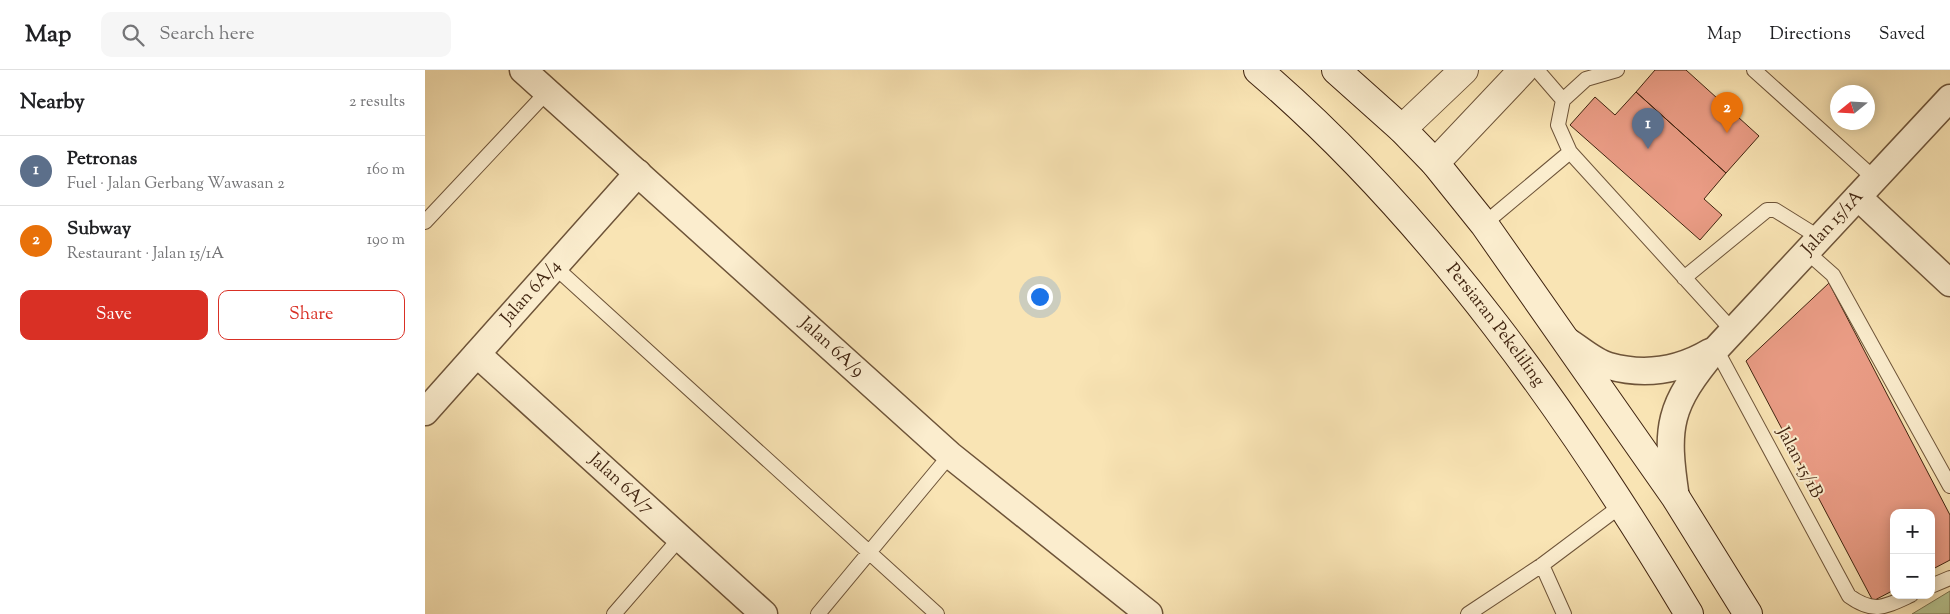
<!DOCTYPE html>
<meta charset="utf-8">
<style>
body{margin:0;font-family:"Sorts Mill Goudy",serif;background:#f6f6f6;color:#202124}
.controls{position:absolute;right:15px;bottom:15px;display:grid;overflow:hidden;border-radius:10px;box-shadow:0 2px 12px #0003}
.controls button{width:45px;height:45px;display:grid;place-items:center;padding:0;border:0;border-bottom:1px solid #e0e0e0;background:#fff;color:#202124;font:25px sans-serif}
.compass{position:absolute;left:1405px;top:15px;width:45px;height:45px;border-radius:50%;background:#fff;box-shadow:0 2px 12px #0003;rotate:252deg}
.you{position:absolute;left:614px;top:226px;width:18px;height:18px;margin:-12px;border:4px solid #fff;border-radius:50%;background:#1a73e8;box-shadow:0 0 0 8px #1a73e833}
.badge{display:grid;place-items:center;width:32px;height:32px;border-radius:50%;background:#d93025;color:#fff;font-size:16px;font-weight:700}
.pin{position:absolute;translate:-50% -41px;filter:drop-shadow(0 1px 2px #0008)}
.pin::after{content:'';position:absolute;top:26px;width:18px;height:15px;background:inherit;clip-path:polygon(0 0,100% 0,50% 100%)}
.list{margin:0;padding:0;list-style:none}
h2{display:flex;justify-content:space-between;align-items:center;height:65px;margin:0;padding:0 20px;font-size:21px}
h2 small{font-size:16px;font-weight:400;color:#757577}
.list li{display:grid;grid-template-columns:32px 1fr auto;gap:15px;align-items:center;box-sizing:border-box;height:70px;padding:0 20px;border-top:1px solid #e0e0e0}
.list b{display:block;font-size:19px;white-space:nowrap}
.list p{margin:0;font-size:16px;white-space:nowrap;color:#757577}
.list em{font-size:16px;font-style:normal;color:#757577}
.actions{display:flex;gap:10px;padding:15px 20px}
.actions a{flex:1;padding:11px 0;border:1px solid #d93025;border-radius:10px;text-align:center;font-size:18px;color:#d93025}
.actions .main{background:#d93025;color:#fff}
.icon{flex:none;width:28px;height:28px;fill:none;stroke:currentColor;stroke-width:2;stroke-linecap:round;stroke-linejoin:round}
.map{position:relative;flex:none;width:1525px;height:544px;overflow:hidden}
header{display:flex;align-items:center;gap:30px;box-sizing:border-box;height:70px;padding:0 25px;background:#fff;border-bottom:1px solid #e0e0e0}
header strong{font-size:24px}
nav{display:flex;gap:28px;margin-inline-start:auto;font-size:18px}
.search{width:350px;height:45px;background:#f6f6f6;display:flex;align-items:center;gap:12px;box-sizing:border-box;padding:0 18px;border-radius:10px;color:#757577;font-size:19px}
main{display:flex}
aside{flex:1;background:#fff}
.map>svg:first-child{display:block}
.green{fill:#b8c591;stroke:#7c7450}
.building{fill:#ea9c85;stroke:#402410}
.lines{fill:none;stroke-linecap:round;stroke-linejoin:round}
.service-casing{stroke:#6e5439;stroke-width:16}
.minor-casing{stroke:#6e5439;stroke-width:29}
.tertiary-casing{stroke:#6e5439;stroke-width:30}
.secondary-casing{stroke:#402410;stroke-width:30}
.service{stroke:#fbedce;stroke-width:14}
.minor{stroke:#fbedce;stroke-width:26}
.tertiary{stroke:#fbedce;stroke-width:28}
.secondary{stroke:#fbedce;stroke-width:28}
.labels{text-anchor:middle;dominant-baseline:central;stroke-width:4;stroke-linejoin:round;paint-order:stroke}
.street-label{font-size:18px;fill:#402410;stroke:#fbedce}
</style>
<header>
<strong>Map</strong>
<div class="search"><svg class="icon" aria-label="search" viewBox="0 0 24 24"><circle cx="10" cy="10" r="6"/><path d="M15 15l6 6"/></svg>Search here</div>
<nav><a>Map</a><a>Directions</a><a>Saved</a></nav>
</header>
<main>
<aside>
<h2>Nearby<small>2 results</small></h2>
<ul class="list">
<li><span class="badge" style="background:#5c6f8a">1</span><div><b>Petronas</b><p>Fuel · Jalan Gerbang Wawasan 2</p></div><em>160 m</em></li>
<li><span class="badge" style="background:#e8710a">2</span><div><b>Subway</b><p>Restaurant · Jalan 15/1A</p></div><em>190 m</em></li>
</ul>
<div class="actions"><a class="main">Save</a><a>Share</a></div>
</aside>
<div class="map">
<svg width="1525" height="544" viewBox="0 0 1525 544">
<rect width="100%" height="100%" fill="#f9e4b4"/>
<filter id="stains"><feTurbulence type="fractalNoise" baseFrequency=".004" numOctaves="4"/><feColorMatrix values="0 0 0 0 .2 0 0 0 0 .09 0 0 0 0 .02 0 0 0 .5 -.17"/></filter>
<radialGradient id="worn" r=".72"><stop offset=".6" stop-color="#630" stop-opacity="0"/><stop offset="1" stop-color="#630" stop-opacity=".3"/></radialGradient>
<!-- green -->
<path class="green" d="M1525 521V544H1487Z"/>
<!-- building -->
<path class="building" d="M1230 0H1261L1334 66 1301 103 1211 22Z
M1211 22 1301 103 1279 129 1297 145 1275 170 1145 55 1170 27 1190 45Z
M1404 213 1525 445V490L1506 500V443H1469V520L1448 531 1321 291Z"/>
<g class="lines">
<!-- service casing -->
<g class="service-casing">
<path id="service" d="M1112 0 1138 30
M1329 0 1450 109
M1145 82 1133 55 1138 30 1161 9 1192 0
M0 152 122 22
M1059 154 1145 82 1308 261
M1382 182 1408 205 1525 416
M130 197 512 544
M1259 208 1342 140H1350L1395 168
M1291 279 1424 526C1449 544 1460 537 1486 525
M1117 495 1139 544
M1506 516 1525 508
M189 544 255 468
M393 544 525 385
M1043 544 1117 495 1197 435"/>
</g>
<!-- minor casing -->
<g class="minor-casing">
<g id="minor">
<path id="s1" d="M98 0 525 385 724 544"/>
<path d="M1433 127 1525 213"/>
<path d="M1141 270C1154 278 1169 292 1184 296 1220 306 1253 301 1285 282"/>
<path id="s2" d="M52 284 339 544"/>
<path id="s3" d="M0 342 213 103"/>
<path id="s4" d="M1251 428C1240 356 1243 336 1291 279L1525 28"/>
</g>
</g>
<!-- tertiary casing -->
<g class="tertiary-casing">
<path id="tertiary" d="M977 59 1039 0
M1010 93 1098 0"/>
</g>
<!-- secondary casing -->
<g class="secondary-casing">
<g id="secondary">
<path id="s5" d="M833 0C1007 149 1147 348 1264 544"/>
<path d="M911 0 977 59 1010 93 1059 154 1251 428 1323 544"/>
</g>
</g>
<!-- service -->
<use href="#service" class="service"/>
<!-- minor -->
<use href="#minor" class="minor"/>
<!-- tertiary -->
<use href="#tertiary" class="tertiary"/>
<!-- secondary -->
<use href="#secondary" class="secondary"/>
</g>
<g class="labels">
<!-- street labels -->
<g class="street-label">
<text stroke="none"><textPath href="#s4" startOffset="334">Jalan 15/1A</textPath></text>
<text stroke="none"><textPath href="#s3" startOffset="160">Jalan 6A/4</textPath></text>
<text stroke="none"><textPath href="#s5" startOffset="349">Persiaran Pekeliling</textPath></text>
<text stroke="none"><textPath href="#s1" startOffset="415">Jalan 6A/9</textPath></text>
<text transform="translate(1374 393) rotate(62)">Jalan 15/1B</text>
<text stroke="none"><textPath href="#s2" startOffset="194">Jalan 6A/7</textPath></text>
</g>
</g>
<rect width="100%" height="100%" filter="url(#stains)"/>
<rect width="100%" height="100%" fill="url(#worn)"/>
</svg>
<div class="controls">
<button>+</button>
<button>−</button>
</div>
<svg class="compass" viewBox="-18 -18 36 36"><path d="M0-13l5 13h-10z" fill="#e53935"/><path d="M0 13l5-13h-10z" fill="#757577"/></svg>
<div class="you"></div>
<div class="pin badge" style="left:1223px;top:79px;background:#5c6f8a">1</div>
<div class="pin badge" style="left:1302px;top:63px;background:#e8710a">2</div>
</div>
</main>
